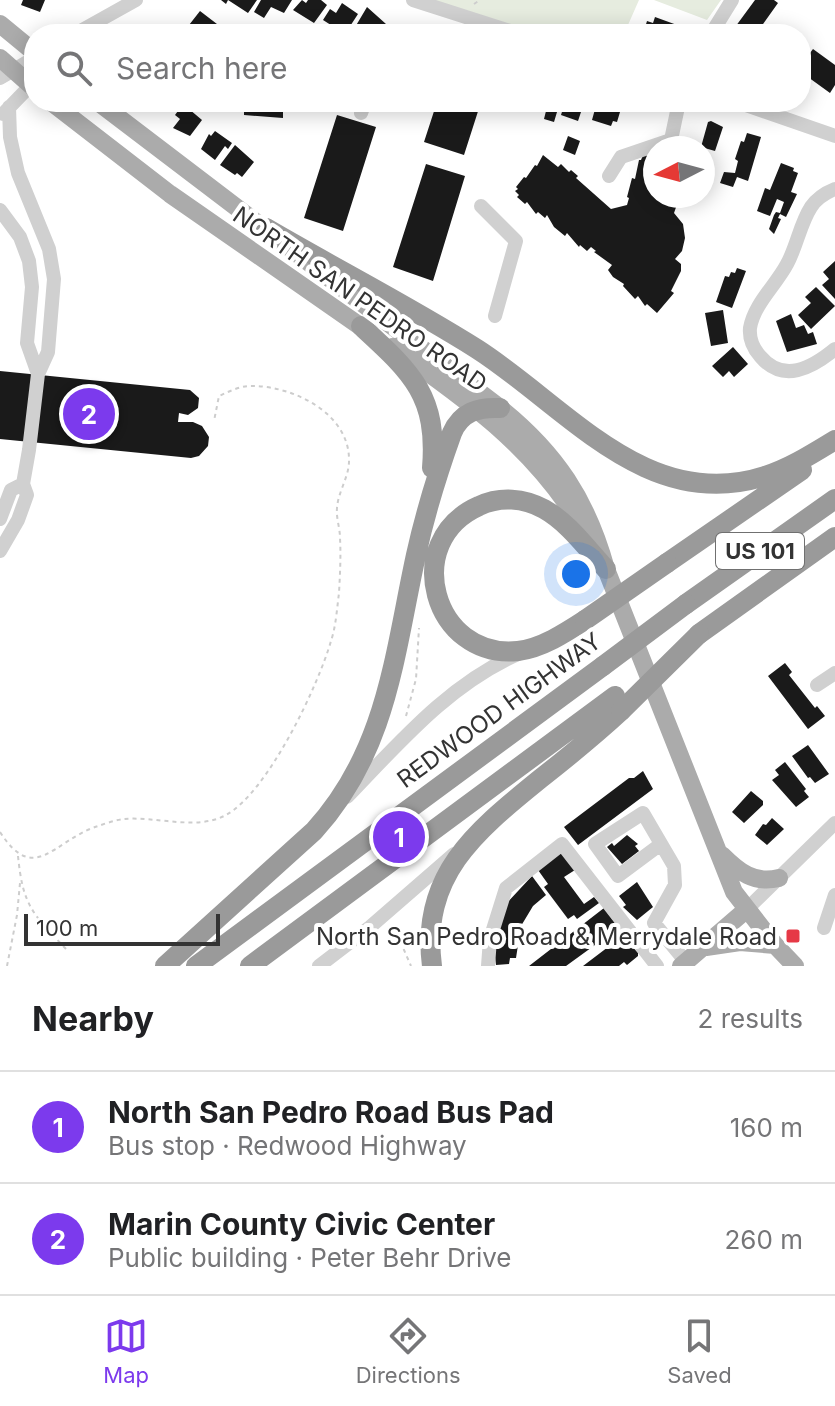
<!DOCTYPE html>
<meta charset="utf-8">
<style>
body{margin:0;font-family:Inter,sans-serif;background:#f2f2f2;color:#202124}
.compass{position:absolute;left:643px;top:136px;width:72px;height:72px;border-radius:50%;background:#fff;box-shadow:0 4px 20px #0003;rotate:264deg}
.scale{position:absolute;left:24px;bottom:20px;width:196px;box-sizing:border-box;padding-left:8px;border:4px solid #333;border-top:0;font-size:22px;line-height:28px;white-space:nowrap;color:#333;-webkit-text-stroke:6px #fff;paint-order:stroke}
.you{position:absolute;left:576px;top:574px;width:28px;height:28px;margin:-20px;border:6px solid #fff;border-radius:50%;background:#1a73e8;box-shadow:0 0 0 12px #1a73e833}
.badge{display:grid;place-items:center;width:52px;height:52px;border-radius:50%;background:#7c3aed;color:#fff;font-size:26px;font-weight:700}
.pin{position:absolute;translate:-50% -50%;border:4px solid #fff;box-shadow:0 2px 8px #0006}
.list{margin:0;padding:0;list-style:none}
h2{display:flex;justify-content:space-between;align-items:center;height:104px;margin:0;padding:0 32px;font-size:34px}
h2 small{font-size:26px;font-weight:400;color:#757577}
.list li{display:grid;grid-template-columns:52px 1fr auto;gap:24px;align-items:center;box-sizing:border-box;height:112px;padding:0 32px;border-top:2px solid #e0e0e0}
.list b{display:block;font-size:30px;white-space:nowrap}
.list p{margin:0;font-size:26px;white-space:nowrap;color:#757577}
.list em{font-size:26px;font-style:normal;color:#757577}
.icon{flex:none;width:44px;height:44px;fill:none;stroke:currentColor;stroke-width:2;stroke-linecap:round;stroke-linejoin:round}
.map{position:relative;flex:none;width:835px;height:966px;overflow:hidden}
.search{position:absolute;background:#fff;box-shadow:0 4px 20px #0003;left:24px;right:24px;top:24px;height:88px;display:flex;align-items:center;gap:20px;box-sizing:border-box;padding:0 28px;border-radius:32px;color:#757577;font-size:30px}
.sheet{height:328px;background:#fff}
nav{display:flex;justify-content:space-around;align-items:center;box-sizing:border-box;height:112px;border-top:2px solid #e0e0e0;background:#fff;font-size:22px;color:#757577}
nav a{display:grid;justify-items:center;gap:4px}
nav .on{color:#7c3aed}
.map>svg:first-child{display:block}
.green{fill:#e6ecdf}
.building{fill:#1a1a1a}
.lines{fill:none;stroke-linecap:round;stroke-linejoin:round}
.path{stroke:#cdcdcd;stroke-width:2;stroke-dasharray:4 4;stroke-linecap:butt}
.minor{stroke:#d0d0d0;stroke-width:14}
.major{stroke:#ababab;stroke-width:18}
.highway{stroke:#9a9a9a;stroke-width:20}
.highway-bridge{stroke:#9a9a9a;stroke-width:20}
.poi-dot{fill:#e63946;stroke:#fff;stroke-width:3}
.labels{text-anchor:middle;dominant-baseline:central;stroke-width:8;stroke-linejoin:round;paint-order:stroke}
.shield{fill:#fff;stroke:#707070;stroke-width:2}
.shield-label{font-size:22px;font-weight:bold;fill:#333}
.street-label{font-size:24px;fill:#333;stroke:#fff}
.poi-label{font-size:24px;fill:#333;stroke:#fff;text-anchor:end}
</style>
<div class="map">
<svg width="835" height="966" viewBox="0 0 835 966">
<rect width="100%" height="100%" fill="#fff"/>
<!-- green -->
<path class="green" d="M413 0H639L624 34H519Z
M654 0H721L707 20Z"/>
<!-- building -->
<path class="building" d="M23 0H45L40 12 21 5Z
M221 0H257L248 13 228 0 226 4Z
M261 0H292L284 13 271 7 264 18 254 12Z
M302 0 306 3 308 0H321L327 5 314 23 293 10Z
M755 0H774L778 3 756 34H730Z
M342 3 358 14 345 34 323 20 330 9 336 13Z
M367 7 386 24 380 34H351Z
M200 11 230 34H182Z
M655 17 677 25 674 34H643L647 21 653 23Z
M813 49 835 65V85L830 93 801 72V53L807 57Z
M244 102 283 106V118L244 115Z
M437 102H481L464 155 424 142Z
M535 102H560L554 122 544 119 546 111 534 108Z
M565 102H589L587 110 582 109 578 121 561 115Z
M597 102H623L617 122 613 121 611 126 592 120Z
M183 104 202 120 190 136 173 128 180 119 175 115Z
M337 115 376 127 343 231 304 218Z
M711 121 723 127 715 151 701 147 708 122Z
M215 131 232 143 228 149 225 146 215 160 201 149 209 134 211 136Z
M747 133 761 137 748 181 737 177 733 187 720 183 724 172 735 173 738 161 735 159 741 141 744 142Z
M568 136 580 141 575 155 563 150Z
M235 145 254 162 242 177 237 173 235 175 220 165Z
M650 152 655 154V196H680L674 213 683 224 685 238 682 251 675 259 681 264V271L671 291 674 293 657 313 647 304 645 306 638 296 635 299 623 286 624 284 613 277 608 270 612 265 594 252 596 251 591 247 587 251 580 245 579 247 567 233 565 236 554 227 547 215 545 218 538 212 536 214 527 202 525 204 517 197 519 195 515 191 518 189 516 187 524 177 526 178 535 165 537 166 543 155 558 167 561 164 569 172 571 170 578 176 576 178 611 209 627 205 629 198 627 197 632 178 635 179 639 160H641L644 153 649 155Z
M781 163 794 168 793 171 798 173 791 192 797 194 786 217 780 214 778 218 781 219 774 234 769 229 774 215 776 212 780 213 784 202 777 199 770 216 757 211 765 188 770 190Z
M426 164 465 176 433 281 393 267Z
M835 261V299L822 285 829 279 823 272Z
M737 268 746 271 732 308 716 302 725 276 729 277 731 272 735 273Z
M816 287 835 306 811 329 798 315 811 303 805 297Z
M723 310 728 343 711 346 705 313Z
M791 314 796 328 804 325 808 334 813 332 817 344 787 352 776 321Z
M733 347 748 364 734 377 729 371 723 377 712 366Z
M0 371 190 390 199 398 198 408 188 415 179 413 178 422H193L202 426 209 437 208 446 199 456 191 458 0 439Z
M785 663 792 672 789 675 815 708 817 706 825 716 808 729 768 676Z
M808 745 829 774 815 783 810 777 808 778 792 756Z
M785 762 806 789 804 791 809 797 796 807 772 780 779 775 775 770Z
M643 771 653 789 578 845 564 827 629 778H634Z
M751 791 763 801V805L744 823 732 812Z
M772 818 784 829 767 845 755 835 763 824 766 825Z
M627 835 638 844 635 846 639 851 622 864 607 847 612 843 614 846Z
M562 852 575 870 564 877 584 904 594 897 599 903 577 919 574 915 568 919 544 887 548 884 538 870Z
M532 876 546 895 533 906 521 926 516 958H510L509 964 496 965 493 942 506 904Z
M637 882 653 907 637 920 623 907 626 905 619 896Z
M604 908 618 927 617 929 638 953V956L627 965 624 962 619 966H583L612 944 606 937 566 966H529Z"/>
<g class="lines">
<!-- path -->
<path class="path" d="M474 4 480 0
M406 716 416 679 419 628
M0 832C34 885 53 842 95 827 104 824 115 820 124 819 156 816 197 831 226 815 268 792 318 686 331 641 336 626 337 608 339 593 340 575 341 556 340 538 340 528 336 518 337 508 338 492 349 477 349 461 350 414 295 387 254 386 242 385 230 391 219 396L214 421
M18 856C23 906 32 913 66 949
M394 927 411 966
M7 966 17 915 20 883"/>
<!-- minor -->
<path class="minor" d="M413 0 519 34
M75 34 136 0
M711 34 732 0
M0 78 34 58
M737 102 835 136
M361 113 365 102
M3 114 31 85 34 74
M609 176 621 157 671 140 679 102
M835 189C825 193 817 198 811 207 800 224 797 246 787 264 776 285 754 304 750 328 749 339 753 348 760 356 783 384 812 368 835 349
M481 206 516 241 495 316
M0 210 20 237 29 261 32 287 27 343 38 374
M0 519 11 490 23 484
M0 551 18 520 27 495 23 484 29 450 38 374 48 352 54 279 49 249 18 173 10 137 9 107
M817 685 835 673
M347 797C400 742 449 684 520 653
M661 844 618 876 595 844 643 813 674 866 675 885 654 923 686 962
M746 910 835 823
M824 928 835 895
M319 966 370 927 454 854
M488 966 490 939 506 888 562 844 657 966"/>
<!-- major -->
<path class="major" d="M0 24 34 52
M0 58 34 88
M51 102 170 194 370 333
M98 102 500 408C556 453 587 500 606 569L734 892 775 945 795 966
M392 347C465 398 531 445 579 522
M722 855C739 872 754 884 779 878
M706 947 740 942 775 945
M681 966 746 910"/>
<!-- highway -->
<path class="highway" d="M266 228C336 269 409 306 477 349 566 406 647 514 765 476 790 468 812 454 835 440
M361 326C411 372 438 395 432 468
M667 563 802 470
M686 604 835 499
M585 620C565 633 542 648 518 651 433 660 400 541 479 506 500 496 524 498 544 509 569 523 587 549 606 569
M699 634 835 537
M165 966 314 831C387 751 394 656 416 555 425 514 438 472 452 433 461 412 478 407 500 408
M196 966 603 666
M250 966 615 696
M432 966C420 875 476 831 540 779 568 757 595 735 621 711"/>
<!-- highway-bridge -->
<path class="highway-bridge" d="M585 620 667 563
M603 666 686 604
M621 711 699 634"/>
</g>
<!-- markers -->
<rect class="poi-dot" x="785" y="928" width="16" height="16" rx="4"/>
<g class="labels">
<!-- shield labels -->
<rect class="shield" x="716" y="533" width="88" height="36" rx="6"/>
<g class="shield-label">
<text x="760" y="551">US 101</text>
</g>
<!-- street labels -->
<g class="street-label">
<text transform="translate(360 299) rotate(35)">NORTH SAN PEDRO ROAD</text>
<text transform="translate(499 710) rotate(-36)">REDWOOD HIGHWAY</text>
</g>
<!-- poi labels -->
<g class="poi-label">
<text x="777" y="936">North San Pedro Road &amp; Merrydale Road</text>
</g>
</g>
</svg>
<svg class="compass" viewBox="-18 -18 36 36"><path d="M0-13l5 13h-10z" fill="#e53935"/><path d="M0 13l5-13h-10z" fill="#757577"/></svg>
<div class="scale">100 m</div>
<div class="you"></div>
<div class="pin badge" style="left:399px;top:837px">1</div>
<div class="pin badge" style="left:89px;top:414px">2</div>
<div class="search"><svg class="icon" aria-label="search" viewBox="0 0 24 24"><circle cx="10" cy="10" r="6"/><path d="M15 15l6 6"/></svg>Search here</div>
</div>
<section class="sheet">
<h2>Nearby<small>2 results</small></h2>
<ul class="list">
<li><span class="badge">1</span><div><b>North San Pedro Road Bus Pad</b><p>Bus stop · Redwood Highway</p></div><em>160 m</em></li>
<li><span class="badge">2</span><div><b>Marin County Civic Center</b><p>Public building · Peter Behr Drive</p></div><em>260 m</em></li>
</ul>
</section>
<nav>
<a class="on"><svg class="icon" aria-label="map" viewBox="0 0 24 24"><path d="M3 6l6-2 6 2 6-2v14l-6 2-6-2-6 2zM9 4v14M15 6v14"/></svg>Map</a>
<a><svg class="icon" aria-label="directions" viewBox="0 0 24 24"><path d="M12 3l9 9-9 9-9-9zM9 14v-3h6M13 9l2 2-2 2"/></svg>Directions</a>
<a><svg class="icon" aria-label="saved" viewBox="0 0 24 24"><path d="M7 4h10v16l-5-4-5 4z"/></svg>Saved</a>
</nav>
